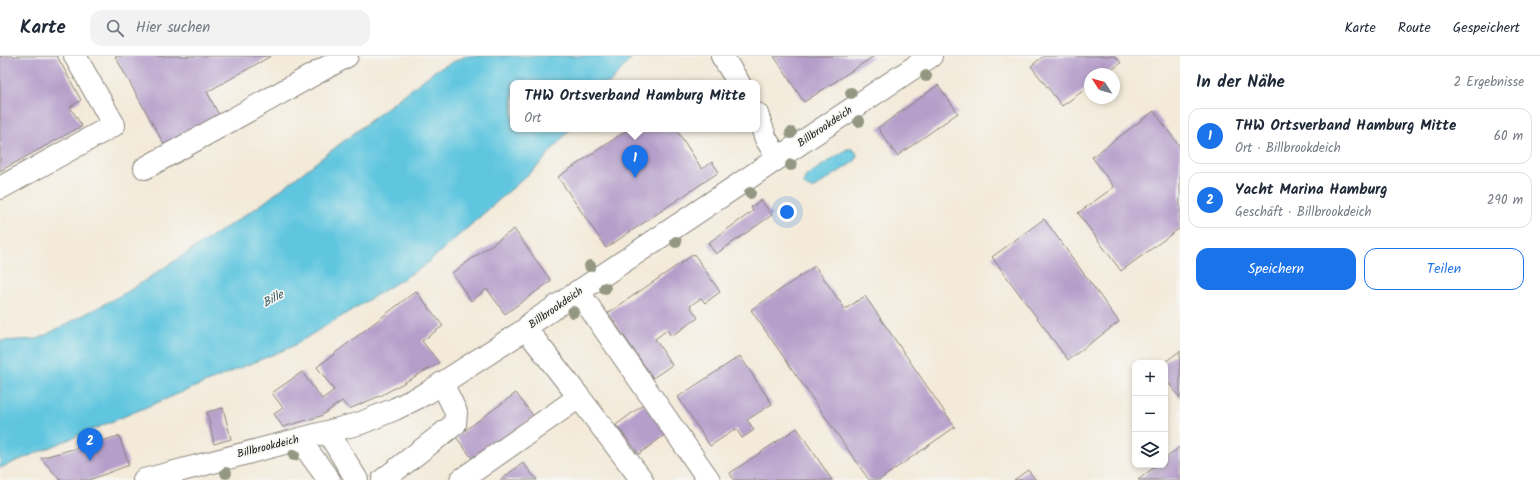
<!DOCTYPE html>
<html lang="de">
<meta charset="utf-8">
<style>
body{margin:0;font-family:Kalam,sans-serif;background:#f2f2f3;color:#1f2937}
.controls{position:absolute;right:12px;bottom:12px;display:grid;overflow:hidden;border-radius:8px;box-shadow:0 2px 6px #0003}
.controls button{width:36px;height:36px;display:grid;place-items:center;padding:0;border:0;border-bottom:1px solid #e0e1e3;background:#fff;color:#1f2937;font:20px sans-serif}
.compass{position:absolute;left:1084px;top:12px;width:36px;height:36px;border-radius:50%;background:#fff;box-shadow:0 2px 6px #0003;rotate:306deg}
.you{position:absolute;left:787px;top:156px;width:14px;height:14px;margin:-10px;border:3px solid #fff;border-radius:50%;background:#1a73e8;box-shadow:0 0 0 6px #1a73e833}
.badge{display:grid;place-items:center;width:26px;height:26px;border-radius:50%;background:#1a73e8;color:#fff;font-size:13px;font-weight:700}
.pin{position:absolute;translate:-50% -33px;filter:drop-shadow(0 1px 2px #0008)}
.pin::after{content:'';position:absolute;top:21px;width:14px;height:12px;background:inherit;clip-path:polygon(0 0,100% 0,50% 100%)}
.popup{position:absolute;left:510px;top:24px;width:250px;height:52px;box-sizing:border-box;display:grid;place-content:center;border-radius:8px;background:#fff;filter:drop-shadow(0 1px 3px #0005);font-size:13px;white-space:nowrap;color:#747a83}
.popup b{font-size:15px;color:#1f2937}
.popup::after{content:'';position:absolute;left:50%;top:100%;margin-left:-8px;border:8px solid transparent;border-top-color:#fff}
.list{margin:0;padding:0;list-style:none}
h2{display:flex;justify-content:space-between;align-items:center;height:52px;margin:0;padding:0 16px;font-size:17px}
h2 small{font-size:13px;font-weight:400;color:#747a83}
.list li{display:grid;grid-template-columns:26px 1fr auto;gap:12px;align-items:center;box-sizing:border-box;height:56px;margin:0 8px 8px;padding:0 8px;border:1px solid #e0e1e3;border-radius:12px}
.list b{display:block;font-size:15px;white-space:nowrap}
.list p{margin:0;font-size:13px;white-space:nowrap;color:#747a83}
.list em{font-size:13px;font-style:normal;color:#747a83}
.actions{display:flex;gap:8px;padding:12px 16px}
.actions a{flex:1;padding:9px 0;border:1px solid #1a73e8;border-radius:12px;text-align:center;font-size:14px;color:#1a73e8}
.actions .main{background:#1a73e8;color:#fff}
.icon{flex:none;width:22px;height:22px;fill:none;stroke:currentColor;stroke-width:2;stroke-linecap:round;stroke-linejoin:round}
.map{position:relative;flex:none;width:1180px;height:424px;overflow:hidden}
header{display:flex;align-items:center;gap:24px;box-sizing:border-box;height:56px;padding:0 20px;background:#fff;border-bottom:1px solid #e0e1e3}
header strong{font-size:19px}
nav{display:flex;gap:22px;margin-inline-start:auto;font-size:14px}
.search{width:280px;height:36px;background:#f2f2f3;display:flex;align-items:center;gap:10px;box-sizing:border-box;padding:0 14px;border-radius:12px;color:#747a83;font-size:15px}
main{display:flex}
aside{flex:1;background:#fff}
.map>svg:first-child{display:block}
.water{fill:#61c6df;stroke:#3e717e}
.building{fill:#b59fca}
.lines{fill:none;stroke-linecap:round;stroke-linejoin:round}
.minor-casing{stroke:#88837a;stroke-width:24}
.minor{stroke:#fff;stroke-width:22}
.tree{fill:#949883}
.labels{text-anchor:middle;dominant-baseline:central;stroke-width:3.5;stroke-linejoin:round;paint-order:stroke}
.street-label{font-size:11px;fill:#1c1c1c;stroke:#f6f6f2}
.water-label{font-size:12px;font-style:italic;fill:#345860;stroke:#f6f6f2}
</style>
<header>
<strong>Karte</strong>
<div class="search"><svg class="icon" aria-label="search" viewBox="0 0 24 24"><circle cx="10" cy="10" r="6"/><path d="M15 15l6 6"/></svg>Hier suchen</div>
<nav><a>Karte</a><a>Route</a><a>Gespeichert</a></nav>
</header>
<main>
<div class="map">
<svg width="1180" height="424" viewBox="0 0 1180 424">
<rect width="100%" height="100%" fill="#f6f6f2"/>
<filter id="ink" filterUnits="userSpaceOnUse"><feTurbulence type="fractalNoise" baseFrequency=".025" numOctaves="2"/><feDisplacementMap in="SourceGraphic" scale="8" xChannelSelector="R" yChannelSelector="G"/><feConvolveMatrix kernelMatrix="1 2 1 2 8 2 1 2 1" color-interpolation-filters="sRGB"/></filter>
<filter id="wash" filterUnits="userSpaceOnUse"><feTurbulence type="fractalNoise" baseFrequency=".012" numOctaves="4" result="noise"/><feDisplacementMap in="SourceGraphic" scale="16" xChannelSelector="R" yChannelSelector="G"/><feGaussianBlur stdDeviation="0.9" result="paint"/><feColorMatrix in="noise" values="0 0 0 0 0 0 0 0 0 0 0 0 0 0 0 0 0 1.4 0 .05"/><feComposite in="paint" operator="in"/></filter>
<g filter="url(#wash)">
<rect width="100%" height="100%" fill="#f3ead9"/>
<!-- water -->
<path class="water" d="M466 0H633L610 27H513V73H570L541 107 424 210 291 291 0 412V285L38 283 127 236 262 148 436 14Z
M847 93H852L856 96 857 100 855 105 814 132C809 133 806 131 803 127L806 120Z"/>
<g id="blocks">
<!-- building -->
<path class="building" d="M0 0H57L81 44 70 51 82 70 0 115Z
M115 0H271L207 36 219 59 165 90Z
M774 0H874L804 46Z
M1044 0H1115L1121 7 1106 18H1090V30L1062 50 1031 10Z
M938 29 958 57 897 100 878 72Z
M1154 55 1180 91V172L1121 215 1078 157 1114 131 1092 101Z
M629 73H676L702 113 712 106 719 116 606 192 558 121Z
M761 144 772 159 716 198 708 187 753 155 751 151Z
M1044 163 1119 266 1068 304 992 201Z
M514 173 551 225 505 258 487 233 471 245 452 217Z
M694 198 720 236 705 247 701 242 690 250 698 262 671 280 667 274 655 283 672 309 653 322 608 257Z
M815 210 845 253 865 240 955 371 879 424H869L751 254Z
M416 235 443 270 422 285 439 307 382 339 349 353 342 345 321 360 283 371 274 358 283 352 272 337 302 316 322 343 334 334 317 311Z
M1180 295V342L1165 322V306Z
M740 300 772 348 747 364 754 374 742 382 736 373 710 390 678 341Z
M516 337 534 361 474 405 456 381Z
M644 348 667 377 639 398 616 369Z
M223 352 231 383 214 388 207 356Z
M797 372 832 424H734L730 417Z
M119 380 129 409 89 424H60L41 402Z
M1180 391V424H1138L1157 409H1165V403Z
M523 407 537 424H500Z
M1028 414 1036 424H1014Z"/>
</g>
</g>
<g filter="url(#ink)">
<use href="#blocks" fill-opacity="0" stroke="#88837a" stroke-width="1"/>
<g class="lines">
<!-- minor casing -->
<g class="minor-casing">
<path id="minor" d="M722 0 739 27
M757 58 766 83 778 102
M145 112 347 0
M0 132 114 69 75 0
M578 235 709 424
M579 341 642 424
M328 376 357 424
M299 383 329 424
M144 424 361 367 395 353 427 337 526 273 530 268 931 0
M383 424 455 368 456 356 442 327
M461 424 579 341 526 273"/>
</g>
<!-- minor -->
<use href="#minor" class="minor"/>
</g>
<!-- trees -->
<g class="tree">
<circle cx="926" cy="20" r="6"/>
<circle cx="851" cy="37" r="6"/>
<circle cx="859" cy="65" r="6"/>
<circle cx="791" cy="77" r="6"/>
<circle cx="791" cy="109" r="6"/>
<circle cx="750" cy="137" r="6"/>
<circle cx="676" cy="186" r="6"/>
<circle cx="590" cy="210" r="6"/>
<circle cx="605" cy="232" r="6"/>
<circle cx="573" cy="256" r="6"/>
<circle cx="294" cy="399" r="6"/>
<circle cx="226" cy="417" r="6"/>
</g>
</g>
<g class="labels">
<!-- street labels -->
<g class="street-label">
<text transform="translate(825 71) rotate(-34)">Billbrookdeich</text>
<text transform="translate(556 252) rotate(-35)">Billbrookdeich</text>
<text transform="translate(268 391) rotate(-14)">Billbrookdeich</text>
</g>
<!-- water labels -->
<g class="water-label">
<text transform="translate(273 243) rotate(-29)">Bille</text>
</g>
</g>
</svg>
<div class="controls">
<button>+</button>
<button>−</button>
<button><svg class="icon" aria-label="layers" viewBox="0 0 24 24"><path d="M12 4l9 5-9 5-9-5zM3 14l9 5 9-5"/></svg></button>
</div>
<svg class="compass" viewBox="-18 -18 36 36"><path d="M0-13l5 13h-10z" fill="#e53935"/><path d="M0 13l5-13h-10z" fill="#747a83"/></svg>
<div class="you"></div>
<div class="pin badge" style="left:635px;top:122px">1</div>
<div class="popup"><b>THW Ortsverband Hamburg Mitte</b>Ort</div>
<div class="pin badge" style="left:90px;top:405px">2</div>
</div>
<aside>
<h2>In der Nähe<small>2 Ergebnisse</small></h2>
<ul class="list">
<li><span class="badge">1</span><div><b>THW Ortsverband Hamburg Mitte</b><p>Ort · Billbrookdeich</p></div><em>60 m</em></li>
<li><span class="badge">2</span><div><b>Yacht Marina Hamburg</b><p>Geschäft · Billbrookdeich</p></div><em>290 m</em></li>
</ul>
<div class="actions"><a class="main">Speichern</a><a>Teilen</a></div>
</aside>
</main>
